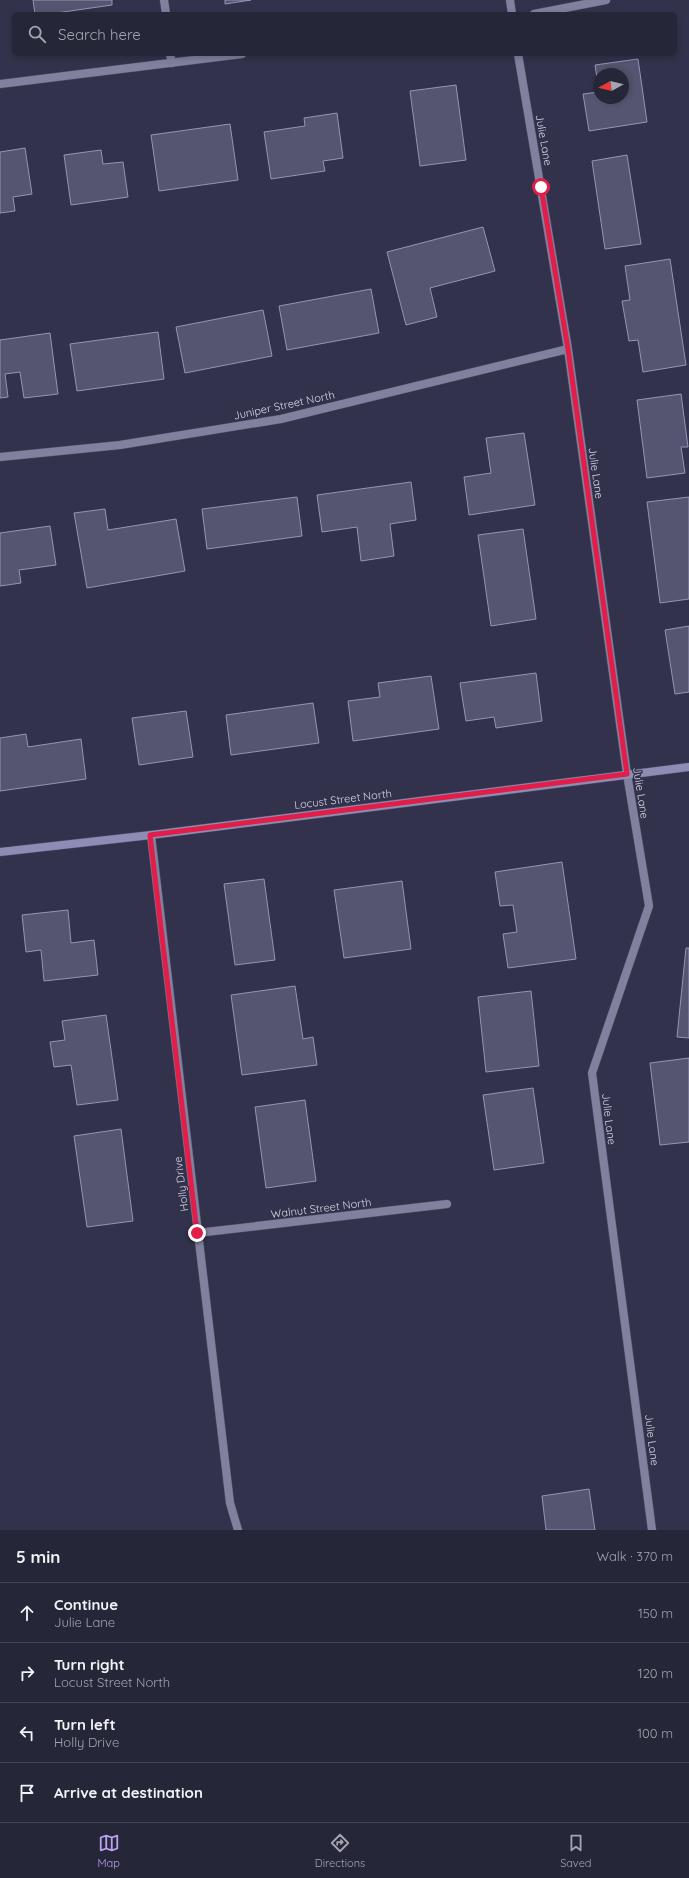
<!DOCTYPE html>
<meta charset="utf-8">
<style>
body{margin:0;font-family:Quicksand,sans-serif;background:#323244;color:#f1f3f6}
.compass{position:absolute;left:593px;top:68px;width:36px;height:36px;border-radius:50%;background:#262639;box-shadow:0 2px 6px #0003;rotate:262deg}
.stop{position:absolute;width:12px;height:12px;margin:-9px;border:3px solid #e11d48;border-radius:50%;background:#fff}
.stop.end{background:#e11d48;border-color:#fff;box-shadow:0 1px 4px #0008}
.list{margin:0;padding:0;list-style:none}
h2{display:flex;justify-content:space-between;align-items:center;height:52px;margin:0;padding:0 16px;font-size:17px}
h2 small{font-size:13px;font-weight:400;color:#a4a5ae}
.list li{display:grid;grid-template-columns:26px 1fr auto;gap:12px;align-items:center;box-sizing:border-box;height:60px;padding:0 16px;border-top:1px solid #424353}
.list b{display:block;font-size:15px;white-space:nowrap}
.list p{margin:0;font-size:13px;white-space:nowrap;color:#a4a5ae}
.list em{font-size:13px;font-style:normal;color:#a4a5ae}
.icon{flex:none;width:22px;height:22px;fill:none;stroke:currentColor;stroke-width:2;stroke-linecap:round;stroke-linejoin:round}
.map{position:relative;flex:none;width:689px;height:1530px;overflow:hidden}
.search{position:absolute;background:#262639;box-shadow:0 2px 6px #0003;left:12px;right:12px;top:12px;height:44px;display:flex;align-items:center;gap:10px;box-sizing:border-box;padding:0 14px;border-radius:6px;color:#a4a5ae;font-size:15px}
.sheet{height:292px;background:#262639}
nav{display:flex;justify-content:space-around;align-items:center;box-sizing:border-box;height:56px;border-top:1px solid #424353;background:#262639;font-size:11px;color:#a4a5ae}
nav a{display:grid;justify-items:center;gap:2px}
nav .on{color:#bca0f2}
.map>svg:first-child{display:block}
.building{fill:#555571;stroke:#9595b4}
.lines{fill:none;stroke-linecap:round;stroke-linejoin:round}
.street-casing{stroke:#504e64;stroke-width:9}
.secondary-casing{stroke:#504e64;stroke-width:9}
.street{stroke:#80819f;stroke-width:8}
.secondary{stroke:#8c8cb4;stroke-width:8}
.route{stroke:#e11d48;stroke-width:5}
.labels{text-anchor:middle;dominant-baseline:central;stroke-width:3;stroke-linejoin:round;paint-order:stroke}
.street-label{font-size:11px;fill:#d7d7e8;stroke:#33324c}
</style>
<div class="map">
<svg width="689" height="1530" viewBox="0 0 689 1530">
<rect width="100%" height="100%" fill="#33324c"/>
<!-- building -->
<path class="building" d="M33 0H112V5L49 14H35Z
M225 0H251L225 4Z
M638 59 647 122 589 131 583 94 599 92V98H623V74H599V91L595 65Z
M456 85 466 160 420 166 410 91Z
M337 113 343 158 323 161 325 171 271 179 264 132 305 126 304 118Z
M230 124 238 180 159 191 151 135Z
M25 148 32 194 13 197 15 211 0 213V152Z
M101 150 103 164 123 162 128 197 71 205 64 155Z
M627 155 641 244 605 249 592 161Z
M483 227 495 271 430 288 437 317 406 325 387 252Z
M670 259 686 365 643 372 638 340 629 341 622 301 630 300 625 266Z
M371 289 379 333 287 350 279 306Z
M263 310 272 356 185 373 176 327Z
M158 332 164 379 77 391 70 344Z
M50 333 58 394 24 398 20 372 5 374 8 397 0 398V340Z
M681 394 688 447H681L685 473 647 478 637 400Z
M524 433 535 505 469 515 464 477 491 473 486 438Z
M411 482 416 520 390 524 394 556 361 561 357 527 322 532 317 495Z
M297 497 302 536 207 549 202 509Z
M689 497V599L660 603 647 502Z
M105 509 108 530 176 519 185 571 87 588 74 513Z
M50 526 56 565 19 570 21 583 0 586V533Z
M523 529 536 619 491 626 478 535Z
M689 626V692L675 694 665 630Z
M536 673 542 721 496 728 494 717 466 721 460 683Z
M431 676 439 729 353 741 348 701 380 697 378 683Z
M313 703 319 743 231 755 226 715Z
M186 711 193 757 139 765 132 718Z
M26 734 28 747 81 739 86 779 0 791V738Z
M562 862 576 959 508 968 503 934 517 932 513 905 500 906 495 872Z
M264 879 275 960 235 965 224 884Z
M402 881 411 949 344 958 334 890Z
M68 910 71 943 94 940 98 975 44 981 41 950 26 952 22 915Z
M686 948H689V1038L677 1037Z
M295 986 303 1039 313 1037 317 1065 242 1075 231 995Z
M531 991 539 1066 486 1072 478 997Z
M106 1015 118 1100 77 1105 71 1065 54 1067 50 1042 65 1040 62 1021Z
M689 1058V1142L660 1145 650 1063Z
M533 1088 544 1163 494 1170 483 1095Z
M305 1100 316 1181 266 1188 255 1107Z
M121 1129 133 1221 87 1227 74 1136Z
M589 1489 595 1530H546L542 1496Z"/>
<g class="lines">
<!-- street casing -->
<g class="street-casing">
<path id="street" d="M164 0 166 14
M510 0 512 14
M534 14 606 0
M170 54 172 63
M518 54 568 349 627 774 649 906 592 1073 652 1530
M0 84 242 54
M0 457 120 445 281 419 568 349
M151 835 230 1503 238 1530
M197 1233 447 1204"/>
</g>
<!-- secondary casing -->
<g class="secondary-casing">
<path id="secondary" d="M0 852 151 835 689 767"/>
</g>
<!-- street -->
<use href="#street" class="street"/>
<!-- secondary -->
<use href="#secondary" class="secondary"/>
</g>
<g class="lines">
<!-- route -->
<path class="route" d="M197 1233 150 835 627 774 568 349 541 187"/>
</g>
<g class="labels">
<!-- street labels -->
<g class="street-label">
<text transform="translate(544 140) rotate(80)">Julie Lane</text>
<text transform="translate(284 405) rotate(-12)">Juniper Street North</text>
<text transform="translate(596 473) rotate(82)">Julie Lane</text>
<text transform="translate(641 793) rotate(81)">Julie Lane</text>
<text transform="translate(343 799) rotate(-7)">Locust Street North</text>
<text transform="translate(609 1119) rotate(83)">Julie Lane</text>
<text transform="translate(181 1184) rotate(-97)">Holly Drive</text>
<text transform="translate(321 1208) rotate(-7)">Walnut Street North</text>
<text transform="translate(652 1440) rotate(83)">Julie Lane</text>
</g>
</g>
</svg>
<svg class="compass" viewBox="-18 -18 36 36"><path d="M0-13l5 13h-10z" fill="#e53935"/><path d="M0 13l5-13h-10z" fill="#a4a5ae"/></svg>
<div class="stop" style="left:541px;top:187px"></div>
<div class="stop end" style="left:197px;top:1233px"></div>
<div class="search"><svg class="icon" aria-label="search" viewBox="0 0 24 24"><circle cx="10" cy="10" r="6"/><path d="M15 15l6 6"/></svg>Search here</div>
</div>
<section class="sheet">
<h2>5 min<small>Walk · 370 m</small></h2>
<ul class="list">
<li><svg class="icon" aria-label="ahead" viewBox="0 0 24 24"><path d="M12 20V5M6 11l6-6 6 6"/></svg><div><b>Continue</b><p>Julie Lane</p></div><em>150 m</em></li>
<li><svg class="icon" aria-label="right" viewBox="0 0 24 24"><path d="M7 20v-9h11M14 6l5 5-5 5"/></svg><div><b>Turn right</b><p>Locust Street North</p></div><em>120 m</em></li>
<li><svg class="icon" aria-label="left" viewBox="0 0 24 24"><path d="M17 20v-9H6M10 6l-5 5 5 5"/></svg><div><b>Turn left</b><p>Holly Drive</p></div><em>100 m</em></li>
<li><svg class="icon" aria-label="arrive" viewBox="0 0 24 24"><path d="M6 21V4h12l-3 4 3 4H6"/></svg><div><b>Arrive at destination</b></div></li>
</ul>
</section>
<nav>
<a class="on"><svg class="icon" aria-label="map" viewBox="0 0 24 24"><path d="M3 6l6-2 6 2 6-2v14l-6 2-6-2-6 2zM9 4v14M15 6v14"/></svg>Map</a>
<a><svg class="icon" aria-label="directions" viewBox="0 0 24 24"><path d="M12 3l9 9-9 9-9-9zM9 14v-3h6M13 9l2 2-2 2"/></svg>Directions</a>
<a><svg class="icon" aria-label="saved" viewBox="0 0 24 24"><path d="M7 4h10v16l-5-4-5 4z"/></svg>Saved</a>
</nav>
